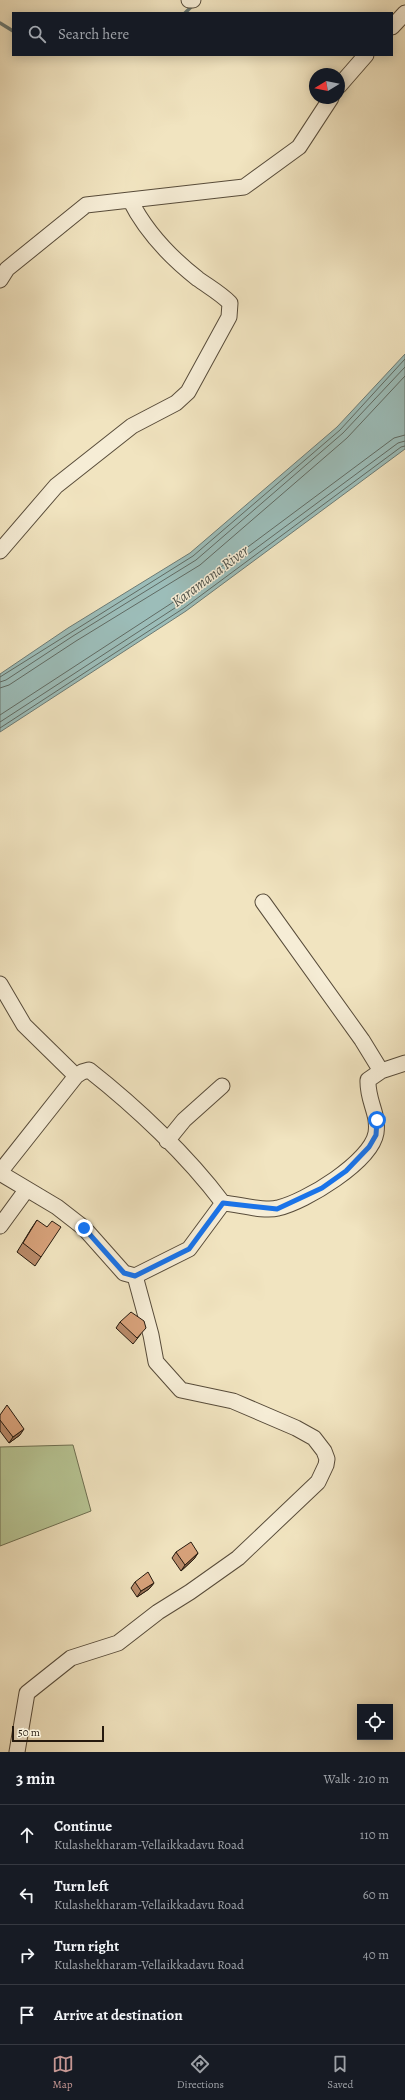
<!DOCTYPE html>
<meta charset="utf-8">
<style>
body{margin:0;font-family:Alegreya,serif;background:#20242c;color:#f1f3f6}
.controls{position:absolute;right:12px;bottom:12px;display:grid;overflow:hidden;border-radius:0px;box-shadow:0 2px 10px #0003}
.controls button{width:36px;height:36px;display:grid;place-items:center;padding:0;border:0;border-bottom:1px solid #363941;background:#171b24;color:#f1f3f6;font:20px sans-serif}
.compass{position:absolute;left:309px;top:68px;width:36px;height:36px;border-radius:50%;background:#171b24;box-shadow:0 2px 10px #0003;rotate:260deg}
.scale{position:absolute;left:12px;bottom:10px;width:92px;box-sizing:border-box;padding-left:4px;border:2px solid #25190e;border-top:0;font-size:11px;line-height:14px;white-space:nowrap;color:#25190e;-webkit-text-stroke:3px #f6edd6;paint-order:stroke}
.stop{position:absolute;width:12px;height:12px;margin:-9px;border:3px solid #1a73e8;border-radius:50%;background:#fff}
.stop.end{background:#1a73e8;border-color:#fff;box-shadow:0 1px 4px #0008}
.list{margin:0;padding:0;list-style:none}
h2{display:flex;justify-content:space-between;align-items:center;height:52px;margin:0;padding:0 16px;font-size:17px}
h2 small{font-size:13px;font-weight:400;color:#9ea1a6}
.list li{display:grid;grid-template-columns:26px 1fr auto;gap:12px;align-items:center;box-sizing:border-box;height:60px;padding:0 16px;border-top:1px solid #363941}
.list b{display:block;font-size:15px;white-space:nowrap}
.list p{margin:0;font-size:13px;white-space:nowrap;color:#9ea1a6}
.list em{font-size:13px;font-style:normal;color:#9ea1a6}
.icon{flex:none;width:22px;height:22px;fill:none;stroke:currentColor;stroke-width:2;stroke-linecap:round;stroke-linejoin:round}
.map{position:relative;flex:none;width:405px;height:1752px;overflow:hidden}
.search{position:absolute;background:#171b24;box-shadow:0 2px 10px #0003;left:12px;right:12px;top:12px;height:44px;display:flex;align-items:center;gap:10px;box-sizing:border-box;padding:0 14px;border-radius:0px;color:#9ea1a6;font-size:15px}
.sheet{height:292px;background:#171b24}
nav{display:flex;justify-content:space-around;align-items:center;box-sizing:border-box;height:56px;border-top:1px solid #363941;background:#171b24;font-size:11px;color:#9ea1a6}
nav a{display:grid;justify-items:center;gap:2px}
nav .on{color:#c59692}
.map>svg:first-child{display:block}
.green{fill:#b7c594;stroke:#6e6f51}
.water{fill:#9cbdb9;stroke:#6c7b75}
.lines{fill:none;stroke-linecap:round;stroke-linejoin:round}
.shore{stroke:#606b64;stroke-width:1}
.stream{stroke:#6c7b75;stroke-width:3.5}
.minor-casing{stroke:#584c3a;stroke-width:17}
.minor{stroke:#f6edd6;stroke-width:15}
.wall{fill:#ba8b6a;stroke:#25190e}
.shaded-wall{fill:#977156;stroke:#25190e}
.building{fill:#d8a27b;stroke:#25190e}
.route{stroke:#1a73e8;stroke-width:5}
.labels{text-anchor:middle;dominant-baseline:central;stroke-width:3;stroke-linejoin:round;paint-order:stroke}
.water-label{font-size:15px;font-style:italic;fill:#4f524a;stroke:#f6edd6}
</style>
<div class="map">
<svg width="405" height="1752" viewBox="0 0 405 1752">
<rect width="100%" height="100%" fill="#f1e4c0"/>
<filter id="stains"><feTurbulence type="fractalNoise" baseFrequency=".005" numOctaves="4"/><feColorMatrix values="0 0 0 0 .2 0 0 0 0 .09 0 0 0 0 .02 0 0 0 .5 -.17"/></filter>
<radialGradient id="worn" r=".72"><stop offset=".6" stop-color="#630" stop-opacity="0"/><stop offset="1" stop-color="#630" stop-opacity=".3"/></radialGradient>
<!-- green -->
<path class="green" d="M73 1445 91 1511 0 1546V1447Z"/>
<!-- water -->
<path class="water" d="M405 354V449L186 611 0 732V674L68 628 190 553 337 427Z"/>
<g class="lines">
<!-- shore -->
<path class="shore" d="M0 677 193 556 340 430 405 359
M0 682 6 680 73 636 196 560 343 433 405 367
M0 688 9 685 76 641 200 565 347 438 405 376
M0 715 178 599 394 438 405 435
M0 722 181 604 398 443 405 441
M0 728 184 608 401 447 405 446"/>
<!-- stream -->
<path class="stream" d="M185 13 194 4
M0 23 13 31"/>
<!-- minor casing -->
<g class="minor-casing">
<path id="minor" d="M189 0H193
M392 27 405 13
M339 86 366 55
M0 280 7 269 86 205 244 187 299 147 331 98
M0 551 56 486 132 426 176 403 188 392 229 317 230 303C220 293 209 287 198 279 170 257 146 232 130 200
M263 902 362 1040 381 1071
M0 984 24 1025 76 1076
M167 1141 184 1120 222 1086
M0 1172 76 1076 82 1072 89 1070C136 1107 187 1155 223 1203
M0 1173 57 1207 84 1228 124 1273 135 1276 189 1249 223 1203C238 1204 264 1212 278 1208 305 1202 371 1162 376 1133 379 1113 367 1101 368 1080L381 1071 405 1063
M0 1226 27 1189
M17 1752 27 1693 71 1658 118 1643 158 1612 190 1592 238 1558 318 1482 326 1465 327 1459 324 1451 314 1438 296 1428 233 1401 181 1390 156 1362 151 1335 135 1276"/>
</g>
<!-- minor -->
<use href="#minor" class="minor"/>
</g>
<!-- wall -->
<path class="wall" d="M37 1220 41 1257 35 1266 17 1252 31 1229Z
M120 1322 141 1334 133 1344 116 1328Z
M0 1415 20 1435 9 1443 0 1431Z
M176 1552 198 1553 194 1559 181 1571 172 1558Z
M135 1582 154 1583 149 1589 137 1597 131 1588Z"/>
<!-- shaded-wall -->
<path class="shaded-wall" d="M24 1429 20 1435 9 1443 13 1437Z
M198 1553 194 1559 181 1571 185 1565Z
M154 1583 149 1589 137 1597 141 1591Z"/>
<!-- building -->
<path class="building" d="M37 1220 47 1227 52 1221 61 1227 41 1257 23 1243Z
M131 1312 144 1321 146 1328 137 1338 120 1322Z
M7 1405 24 1429 13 1437 0 1420V1415Z
M191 1542 198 1553 185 1565 176 1552Z
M148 1572 154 1583 141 1591 135 1582Z"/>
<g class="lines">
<!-- route -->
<path class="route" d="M84 1228 124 1273 135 1276 189 1249 223 1203 277 1209 322 1188 346 1171 369 1147 376 1135 377 1120"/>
</g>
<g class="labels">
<!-- water labels -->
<g class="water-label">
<text transform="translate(210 576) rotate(-37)">Karamana River</text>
</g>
</g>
<rect width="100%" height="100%" filter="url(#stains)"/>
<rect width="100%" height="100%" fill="url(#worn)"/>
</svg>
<div class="controls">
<button><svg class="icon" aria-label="locate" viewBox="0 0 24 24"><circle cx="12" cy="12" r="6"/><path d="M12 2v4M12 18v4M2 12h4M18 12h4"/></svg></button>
</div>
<svg class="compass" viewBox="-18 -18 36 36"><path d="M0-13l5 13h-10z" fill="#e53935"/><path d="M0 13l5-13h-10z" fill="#9ea1a6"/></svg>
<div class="scale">50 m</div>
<div class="stop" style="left:377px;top:1120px"></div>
<div class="stop end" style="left:84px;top:1228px"></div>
<div class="search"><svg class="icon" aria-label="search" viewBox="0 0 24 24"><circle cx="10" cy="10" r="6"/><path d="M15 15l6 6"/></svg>Search here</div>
</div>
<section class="sheet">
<h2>3 min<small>Walk · 210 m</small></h2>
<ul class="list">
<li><svg class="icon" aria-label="ahead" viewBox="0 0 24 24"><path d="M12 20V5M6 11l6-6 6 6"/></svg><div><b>Continue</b><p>Kulashekharam-Vellaikkadavu Road</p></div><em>110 m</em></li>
<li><svg class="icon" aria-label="left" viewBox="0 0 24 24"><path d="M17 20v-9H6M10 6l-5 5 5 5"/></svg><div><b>Turn left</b><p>Kulashekharam-Vellaikkadavu Road</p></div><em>60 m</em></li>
<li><svg class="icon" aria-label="right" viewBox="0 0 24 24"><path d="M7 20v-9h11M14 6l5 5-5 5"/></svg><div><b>Turn right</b><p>Kulashekharam-Vellaikkadavu Road</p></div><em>40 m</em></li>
<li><svg class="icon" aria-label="arrive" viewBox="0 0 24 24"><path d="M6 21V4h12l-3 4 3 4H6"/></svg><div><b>Arrive at destination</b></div></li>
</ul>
</section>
<nav>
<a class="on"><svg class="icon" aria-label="map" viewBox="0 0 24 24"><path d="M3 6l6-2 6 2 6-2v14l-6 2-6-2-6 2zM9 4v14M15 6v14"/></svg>Map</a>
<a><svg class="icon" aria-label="directions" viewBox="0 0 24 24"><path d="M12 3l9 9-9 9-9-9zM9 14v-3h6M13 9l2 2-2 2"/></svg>Directions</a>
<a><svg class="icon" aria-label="saved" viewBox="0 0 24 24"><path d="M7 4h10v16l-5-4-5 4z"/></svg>Saved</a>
</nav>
